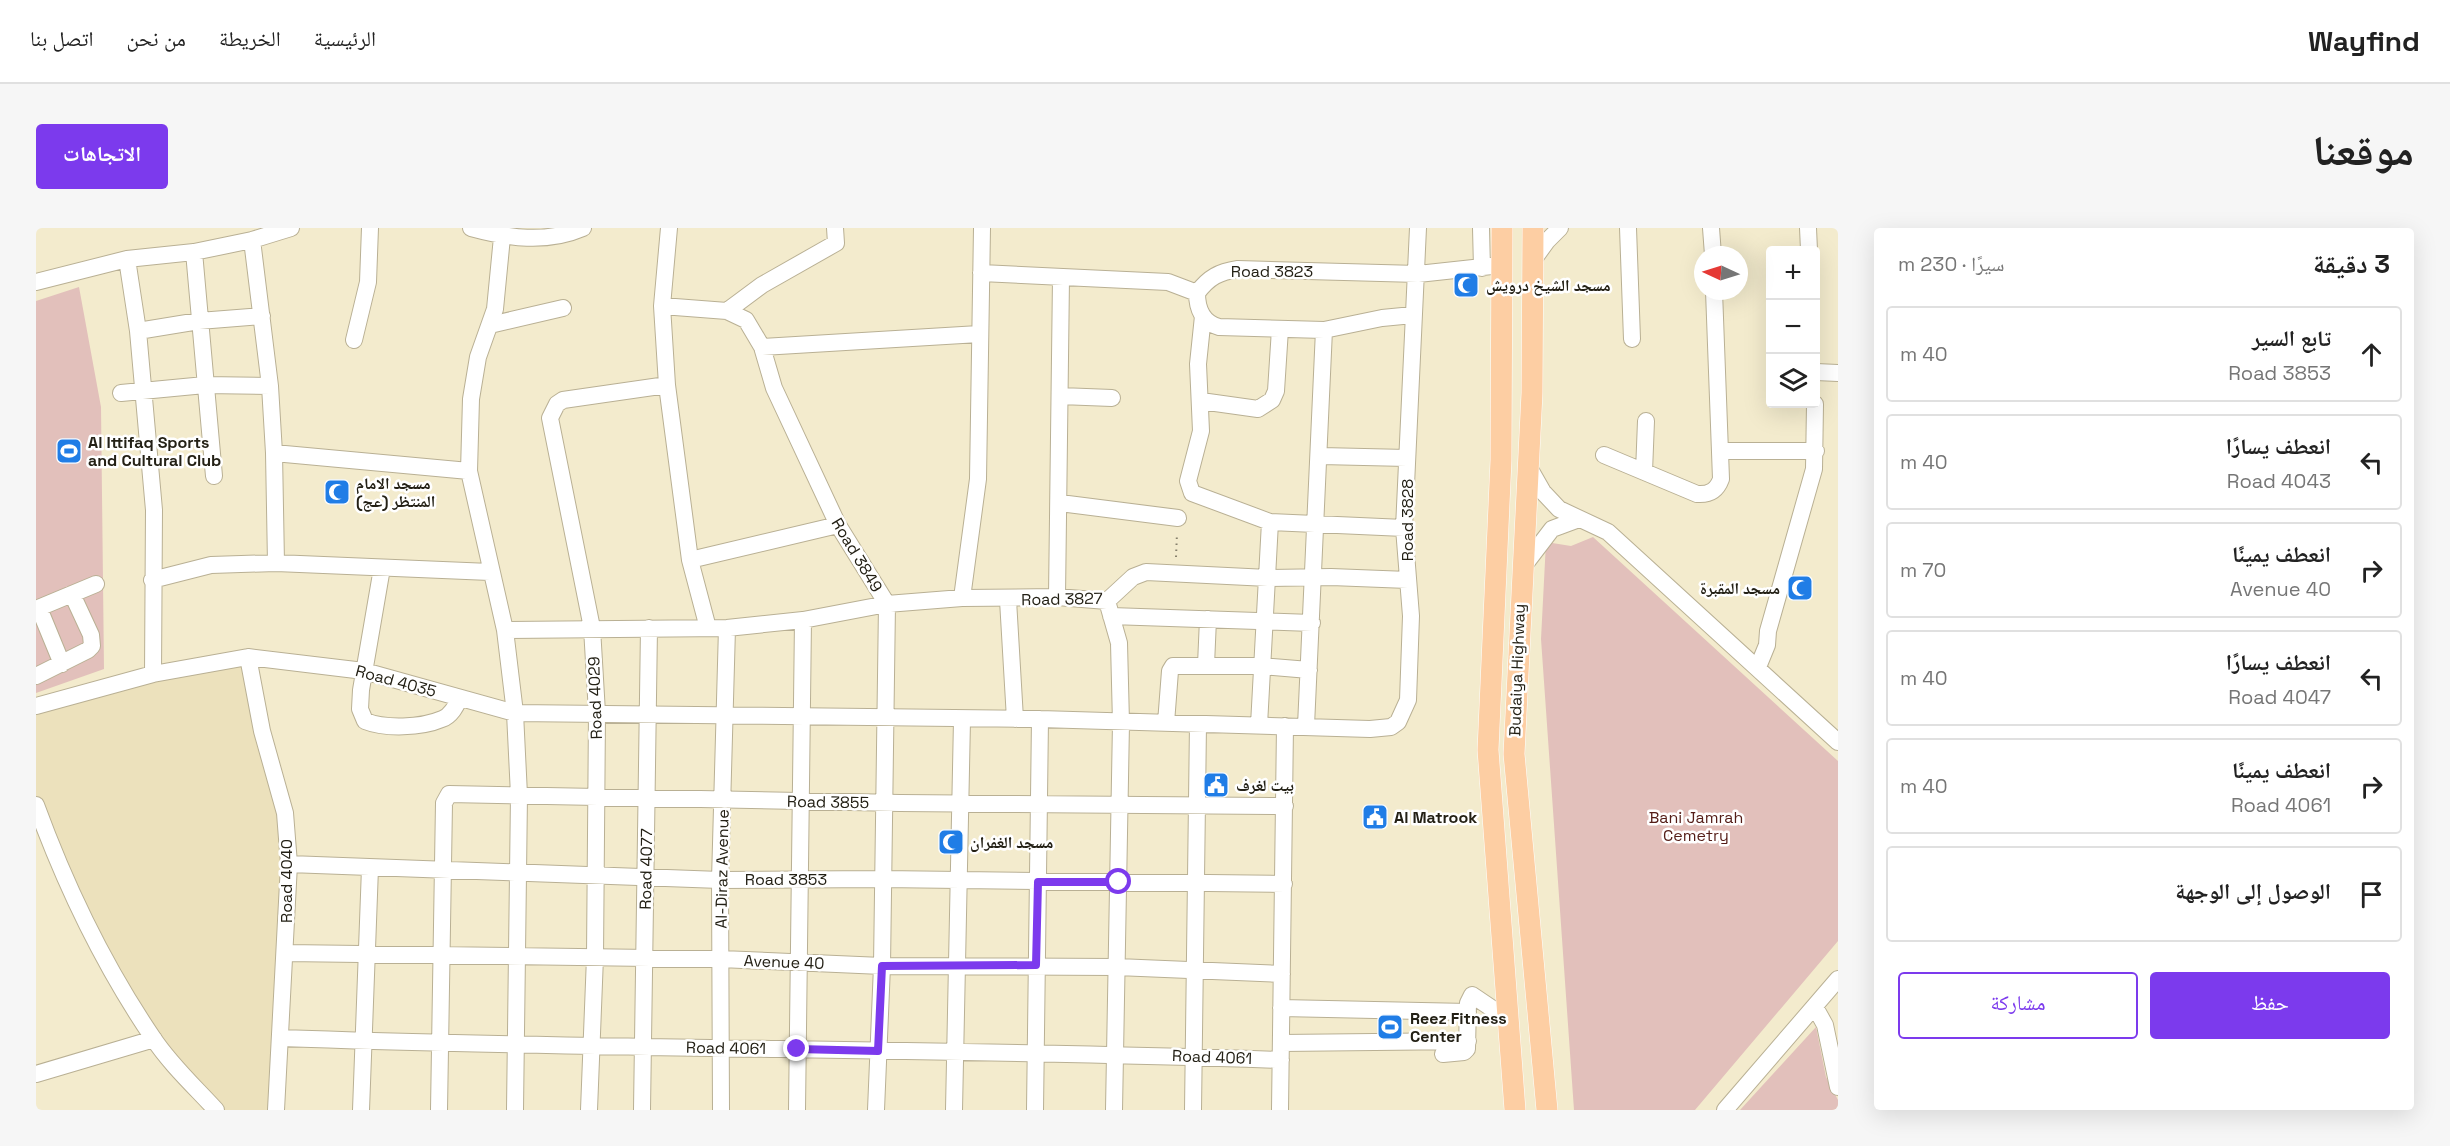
<!DOCTYPE html>
<html lang="ar">
<meta charset="utf-8">
<style>
body{margin:0;font-family:"Space Grotesk","Noto Naskh Arabic",sans-serif;background:#f6f6f6;color:#222;direction:rtl}
.controls{position:absolute;right:18px;top:18px;display:grid;overflow:hidden;border-radius:6px;box-shadow:0 6px 24px #0002}
.controls button{width:54px;height:54px;display:grid;place-items:center;padding:0;border:0;border-bottom:2px solid #e0e0e0;background:#fff;color:#222;font:30px sans-serif}
.compass{position:absolute;left:1658px;top:18px;width:54px;height:54px;border-radius:50%;background:#fff;box-shadow:0 6px 24px #0002;rotate:274deg}
.stop{position:absolute;width:18px;height:18px;margin:-14px;border:4px solid #7c3aed;border-radius:50%;background:#fff}
.stop.end{background:#7c3aed;border-color:#fff;box-shadow:0 2px 6px #0008}
.list{margin:0;padding:0;list-style:none}
h2{display:flex;justify-content:space-between;align-items:center;height:78px;margin:0;padding:0 24px;font-size:26px}
h2 small{font-size:20px;font-weight:400;color:#767676}
.list li{display:grid;grid-template-columns:39px 1fr auto;gap:18px;align-items:center;box-sizing:border-box;height:96px;margin:0 12px 12px;padding:0 12px;border:2px solid #e0e0e0;border-radius:6px}
.list b{display:block;font-size:22px;white-space:nowrap}
.list p{margin:0;font-size:20px;white-space:nowrap;color:#767676}
.list em{font-size:20px;font-style:normal;color:#767676}
.actions{display:flex;gap:12px;padding:18px 24px}
.actions a{flex:1;padding:14px 0;border:2px solid #7c3aed;border-radius:6px;text-align:center;font-size:21px;color:#7c3aed}
.actions .main{background:#7c3aed;color:#fff}
.icon{flex:none;width:33px;height:33px;fill:none;stroke:currentColor;stroke-width:2;stroke-linecap:round;stroke-linejoin:round}
.map{position:relative;flex:none;width:1802px;height:882px;overflow:hidden;direction:ltr;border-radius:6px}
header{display:flex;align-items:center;gap:36px;box-sizing:border-box;height:84px;padding:0 30px;background:#fff;border-bottom:2px solid #e0e0e0}
header strong{font-size:28px}
nav{display:flex;gap:33px;margin-inline-start:auto;font-size:21px}
.intro{display:flex;align-items:center;justify-content:space-between;box-sizing:border-box;height:144px;padding:0 36px}
h1{margin:0;font-size:42px}
.button{padding:15px 27px;border-radius:6px;background:#7c3aed;color:#fff;font-size:21px;font-weight:700}
main{display:flex;gap:36px;padding:0 36px}
aside{flex:1;background:#fff;border-radius:6px;box-shadow:0 6px 24px #0002}
.map>svg:first-child{display:block}
.built{fill:#ece1bc}
.green{fill:#e2c0bb}
.lines{fill:none;stroke-linecap:round;stroke-linejoin:round}
.minor-casing{stroke:#b9b094;stroke-width:18}
.major-casing{stroke:#fff;stroke-width:22}
.path{stroke:#857f6b;stroke-width:2;stroke-dasharray:1.5 4.5;stroke-linecap:butt}
.minor{stroke:#fff;stroke-width:16}
.major{stroke:#fdcea3;stroke-width:21}
.route{stroke:#7c3aed;stroke-width:8}
.labels{text-anchor:middle;dominant-baseline:central;stroke-width:5;stroke-linejoin:round;paint-order:stroke}
.street-label{font-size:16px;fill:#232015;stroke:#fff}
.poi-label{font-size:16px;font-weight:bold;fill:#232015;stroke:#fff;text-anchor:start}
.park-label{font-size:16px;fill:#541d17;stroke:#fff}
</style>
<header>
<strong>Wayfind</strong>
<nav><a>الرئيسية</a><a>الخريطة</a><a>من نحن</a><a>اتصل بنا</a></nav>
</header>
<div class="intro"><h1>موقعنا</h1><a class="button">الاتجاهات</a></div>
<main>
<aside>
<h2>3 دقيقة<small>سيرًا · 230 m</small></h2>
<ul class="list">
<li><svg class="icon" aria-label="ahead" viewBox="0 0 24 24"><path d="M12 20V5M6 11l6-6 6 6"/></svg><div><b>تابع السير</b><p>Road 3853</p></div><em>40 m</em></li>
<li><svg class="icon" aria-label="left" viewBox="0 0 24 24"><path d="M17 20v-9H6M10 6l-5 5 5 5"/></svg><div><b>انعطف يسارًا</b><p>Road 4043</p></div><em>40 m</em></li>
<li><svg class="icon" aria-label="right" viewBox="0 0 24 24"><path d="M7 20v-9h11M14 6l5 5-5 5"/></svg><div><b>انعطف يمينًا</b><p>Avenue 40</p></div><em>70 m</em></li>
<li><svg class="icon" aria-label="left" viewBox="0 0 24 24"><path d="M17 20v-9H6M10 6l-5 5 5 5"/></svg><div><b>انعطف يسارًا</b><p>Road 4047</p></div><em>40 m</em></li>
<li><svg class="icon" aria-label="right" viewBox="0 0 24 24"><path d="M7 20v-9h11M14 6l5 5-5 5"/></svg><div><b>انعطف يمينًا</b><p>Road 4061</p></div><em>40 m</em></li>
<li><svg class="icon" aria-label="arrive" viewBox="0 0 24 24"><path d="M6 21V4h12l-3 4 3 4H6"/></svg><div><b>الوصول إلى الوجهة</b></div></li>
</ul>
<div class="actions"><a class="main">حفظ</a><a>مشاركة</a></div>
</aside>
<div class="map">
<svg width="1802" height="882" viewBox="0 0 1802 882">
<rect width="100%" height="100%" fill="#f3ebcd"/>
<!-- built -->
<path class="built" d="M212 429 249 585 240 882H180L118 811 63 721 0 575V478Z"/>
<!-- green -->
<path class="green" d="M43 59 65 179 68 441 0 465V73Z
M1557 309 1802 533V713L1659 882H1538L1505 411 1510 314 1535 318Z
M1780 799 1790 849 1802 872V882H1704Z"/>
<g class="lines">
<!-- minor casing -->
<g class="minor-casing">
<path id="minor" d="M435 0C472 10 510 16 547 0
M633 0 626 78 631 157 654 332 672 400
M1445 0 1446 40
M1592 0 1596 111
M1675 0 1677 27
M1772 0 1773 22
M466 9 459 81 442 129 435 171 433 243 469 402 479 485 483 567 479 882
M216 12 234 158 238 225 240 335
M158 24 178 248
M91 31 102 103 118 282 117 446
M1498 31 1511 13 1524 0
M945 45 1132 54 1161 65
M0 54 91 31 158 24 216 12 255 0
M1161 65C1173 49 1183 44 1202 41L1382 46 1465 37
M1161 65C1161 81 1167 95 1183 99L1288 102 1346 90 1377 87
M626 78 691 83 710 92 726 119 738 160 802 297 851 376 846 738 840 882
M691 83 726 57 800 15 799 0
M1167 88 1162 136 1165 203 1152 253 1156 265 1234 294 1368 300
M454 97 527 80
M102 103 163 93 226 88
M318 112 332 54 334 0
M726 119 943 106
M1780 144 1802 145
M85 165 169 157 234 158
M1024 168 1076 170
M1165 173 1222 181 1236 172 1240 163 1244 101
M1684 223H1780
M238 225 433 243
M1568 227 1661 266C1674 267 1681 262 1685 251L1678 63
M1285 228 1371 230
M1491 236 1507 264 1523 281 1572 304 1802 514
M1608 244 1610 193
M1024 275 1142 290
M654 332 802 297
M1487 339 1516 301 1543 291
M346 340 325 462 324 481 329 493C349 501 385 500 406 491 415 488 420 478 424 470
M116 352 175 337 240 335 454 344
M1021 369 1025 50
M926 370 942 251 946 0
M972 372 979 491
M1071 373 1083 415 1085 495 1078 882
M3 380 26 436
M0 381 60 356
M1075 388 1276 395
M469 402 691 400 767 392 851 376 926 370 1021 369 1071 373 1097 349 1110 344 1232 350 1295 349 1372 352
M212 429 226 503 249 585 253 636 240 882
M1170 437 1172 391
M1722 439 1731 417 1732 403 1778 241 1779 176
M0 448 52 422 56 418 55 407 36 366
M0 478 117 446 212 429 328 443 479 485 1004 491 1334 501 1355 499 1362 494 1372 472 1375 388 1368 300 1382 0
M1130 495 1134 443 1137 438H1225L1273 442
M1223 497 1234 294
M1270 498 1288 102
M0 577C30 659 68 738 117 810 134 836 159 859 180 882
M253 636 684 652 847 651 1248 656
M250 725 685 731 846 738 1081 739 1246 746
M1779 779 1789 797 1802 859
M1245 780 1432 784
M244 810C578 822 911 820 1245 832
M1245 815 1432 813
M1407 826 1428 824 1431 821 1432 775 1436 767 1473 792
M0 846 118 811
M325 882 334 640
M403 882 408 575 413 566 864 575 1249 578
M553 882 559 729 561 485 556 400 514 190 521 176 527 172 631 157
M606 882 613 400
M685 882 684 652 691 400
M761 882 767 392
M918 882 926 492
M999 882 1004 491
M1157 882 1162 496
M1244 882 1249 498
M1689 882 1802 751"/>
</g>
<!-- major casing -->
<g class="major-casing">
<path id="major" d="M1466 0 1465 232 1452 522 1479 882
M1497 0 1496 165 1478 526 1511 882"/>
</g>
<!-- path -->
<path class="path" d="M1140 329 1141 305"/>
<!-- minor -->
<use href="#minor" class="minor"/>
<!-- major -->
<use href="#major" class="major"/>
</g>
<g class="lines">
<!-- route -->
<path class="route" d="M761 821 842 823 846 738 1000 737 1002 654H1083"/>
</g>
<!-- icons -->
<defs>
<g id="mosque-square" transform="scale(1.35)"><rect x="-9" y="-9" width="18" height="18" rx="4" fill="#207de6" stroke="#fff"/><path d="M3.5-4.9A6 6 0 1 0 3.5 4.9A5 5 0 1 1 3.5-4.9Z" fill="#fff"/></g>
<g id="stadium-square" transform="scale(1.35)"><rect x="-9" y="-9" width="18" height="18" rx="4" fill="#207de6" stroke="#fff"/><path d="M0-5a6.5 5 0 1 0 0 10a6.5 5 0 1 0 0-10ZM-3.5-1.8h7v3.6h-7Z" fill="#fff"/></g>
<g id="civic-square" transform="scale(1.35)"><rect x="-9" y="-9" width="18" height="18" rx="4" fill="#207de6" stroke="#fff"/><path d="M-.6-6.5H3V-4.5H.6V-3L4-1V1h2V6H-6V1h2V-1L-.6-3ZM-1.2 2.5V6h2.4V2.5Z" fill="#fff"/></g>
</defs>
<g fill-rule="evenodd">
<use href="#mosque-square" x="1430" y="57"/>
<use href="#stadium-square" x="33" y="223"/>
<use href="#mosque-square" x="301" y="264"/>
<use href="#mosque-square" x="1764" y="360"/>
<use href="#civic-square" x="1180" y="557"/>
<use href="#civic-square" x="1339" y="589"/>
<use href="#mosque-square" x="915" y="614"/>
<use href="#stadium-square" x="1354" y="799"/>
</g>
<g class="labels">
<!-- street labels -->
<g class="street-label">
<text x="1236" y="43">Road 3823</text>
<text transform="translate(1371 292) rotate(-90)">Road 3828</text>
<text transform="translate(821 327) rotate(59)">Road 3849</text>
<text transform="translate(1026 371) rotate(-1)">Road 3827</text>
<text transform="translate(1481 442) rotate(-88)">Budaiya Highway</text>
<text transform="translate(360 453) rotate(15)">Road 4035</text>
<text transform="translate(559 470) rotate(-92)">Road 4029</text>
<text transform="translate(792 574) rotate(1)">Road 3855</text>
<text transform="translate(610 641) rotate(-89)">Road 4077</text>
<text transform="translate(686 641) rotate(-89)">Al-Diraz Avenue</text>
<text x="750" y="651">Road 3853</text>
<text transform="translate(250 653) rotate(-90)">Road 4040</text>
<text transform="translate(748 734) rotate(2)">Avenue 40</text>
<text transform="translate(690 820) rotate(1)">Road 4061</text>
<text transform="translate(1176 829) rotate(2)">Road 4061</text>
</g>
<!-- poi labels -->
<g class="poi-label">
<text x="1450" y="57">مسجد الشيخ درويش</text>
<text x="52" y="214">Al Ittifaq Sports<tspan x="52" dy="18">and Cultural Club</tspan></text>
<text x="320" y="255">مسجد الامام<tspan x="320" dy="18">المنتظر (عج)</tspan></text>
<text x="1744" y="360" text-anchor="end">مسجد المقبرة</text>
<text x="1200" y="557">بيت لغرف</text>
<text x="1358" y="589">Al Matrook</text>
<text x="934" y="614">مسجد الغفران</text>
<text x="1374" y="790">Reez Fitness<tspan x="1374" dy="18">Center</tspan></text>
</g>
<!-- park labels -->
<g class="park-label">
<text x="1660" y="589">Bani Jamrah<tspan x="1660" dy="18">Cemetry</tspan></text>
</g>
</g>
</svg>
<div class="controls">
<button>+</button>
<button>−</button>
<button><svg class="icon" aria-label="layers" viewBox="0 0 24 24"><path d="M12 4l9 5-9 5-9-5zM3 14l9 5 9-5"/></svg></button>
</div>
<svg class="compass" viewBox="-18 -18 36 36"><path d="M0-13l5 13h-10z" fill="#e53935"/><path d="M0 13l5-13h-10z" fill="#767676"/></svg>
<div class="stop" style="left:1083px;top:654px"></div>
<div class="stop end" style="left:761px;top:821px"></div>
</div>
</main>
